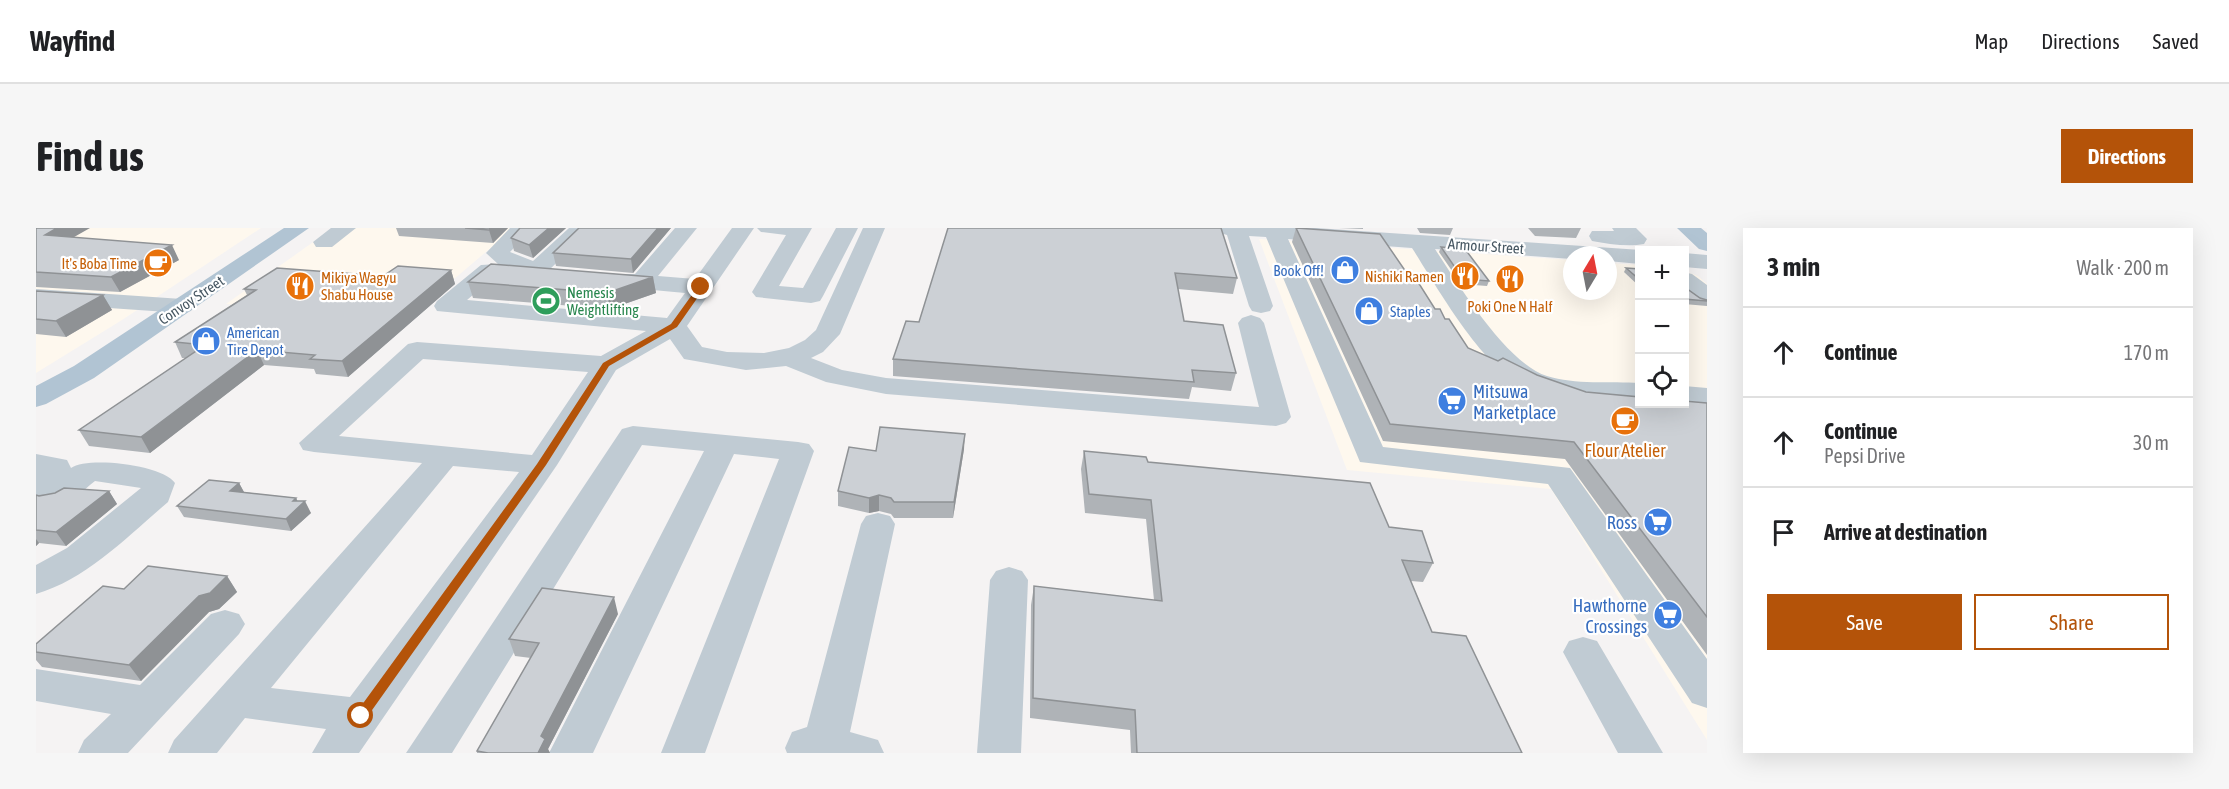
<!DOCTYPE html>
<meta charset="utf-8">
<style>
body{margin:0;font-family:"Asap Condensed",sans-serif;background:#f6f6f6;color:#202124}
.controls{position:absolute;right:18px;top:18px;display:grid;overflow:hidden;border-radius:0px;box-shadow:0 6px 24px #0002}
.controls button{width:54px;height:54px;display:grid;place-items:center;padding:0;border:0;border-bottom:2px solid #e0e0e0;background:#fff;color:#202124;font:30px sans-serif}
.compass{position:absolute;left:1527px;top:18px;width:54px;height:54px;border-radius:50%;background:#fff;box-shadow:0 6px 24px #0002;rotate:10deg}
.stop{position:absolute;width:18px;height:18px;margin:-14px;border:4px solid #b45309;border-radius:50%;background:#fff}
.stop.end{background:#b45309;border-color:#fff;box-shadow:0 2px 6px #0008}
.list{margin:0;padding:0;list-style:none}
h2{display:flex;justify-content:space-between;align-items:center;height:78px;margin:0;padding:0 24px;font-size:26px}
h2 small{font-size:20px;font-weight:400;color:#757577}
.list li{display:grid;grid-template-columns:39px 1fr auto;gap:18px;align-items:center;box-sizing:border-box;height:90px;padding:0 24px;border-top:2px solid #e0e0e0}
.list b{display:block;font-size:22px;white-space:nowrap}
.list p{margin:0;font-size:20px;white-space:nowrap;color:#757577}
.list em{font-size:20px;font-style:normal;color:#757577}
.actions{display:flex;gap:12px;padding:18px 24px}
.actions a{flex:1;padding:14px 0;border:2px solid #b45309;border-radius:0px;text-align:center;font-size:21px;color:#b45309}
.actions .main{background:#b45309;color:#fff}
.icon{flex:none;width:33px;height:33px;fill:none;stroke:currentColor;stroke-width:2;stroke-linecap:round;stroke-linejoin:round}
.map{position:relative;flex:none;width:1671px;height:525px;overflow:hidden;border-radius:0px}
header{display:flex;align-items:center;gap:36px;box-sizing:border-box;height:84px;padding:0 30px;background:#fff;border-bottom:2px solid #e0e0e0}
header strong{font-size:28px}
nav{display:flex;gap:33px;margin-inline-start:auto;font-size:21px}
.intro{display:flex;align-items:center;justify-content:space-between;box-sizing:border-box;height:144px;padding:0 36px}
h1{margin:0;font-size:42px}
.button{padding:15px 27px;border-radius:0px;background:#b45309;color:#fff;font-size:21px;font-weight:700}
main{display:flex;gap:36px;padding:0 36px}
aside{flex:1;background:#fff;border-radius:0px;box-shadow:0 6px 24px #0002}
.map>svg:first-child{display:block}
.commercial{fill:#fef8ee}
.lines{fill:none;stroke-linecap:round;stroke-linejoin:round}
.minor{fill:#c0cbd3;fill-rule:evenodd}
.major{fill:#b1c4d3;fill-rule:evenodd}
.wall{fill:#afb3b7}
.shaded-wall{fill:#8f9295}
.building{fill:#ccd0d5;stroke:#8f9295;stroke-width:1.5}
.route{fill:#b45309}
.labels{text-anchor:middle;dominant-baseline:central;stroke-width:4.5;stroke-linejoin:round;paint-order:stroke}
.far-street-label{font-size:15px;fill:#485863;stroke:#fff}
.far-food-label{font-size:15px;fill:#c56008;stroke:#fff;text-anchor:end}
.far-shop-label{font-size:15px;fill:#366cbe;stroke:#fff;text-anchor:start}
.far-leisure-label{font-size:15px;fill:#27864d;stroke:#fff;text-anchor:start}
.shop-label{font-size:18px;fill:#366cbe;stroke:#fff;text-anchor:end}
.food-label{font-size:18px;fill:#c56008;stroke:#fff}
</style>
<header>
<strong>Wayfind</strong>
<nav><a>Map</a><a>Directions</a><a>Saved</a></nav>
</header>
<div class="intro"><h1>Find us</h1><a class="button">Directions</a></div>
<main>
<div class="map">
<svg width="1671" height="525" viewBox="0 0 1671 525">
<rect width="100%" height="100%" fill="#f5f3f3"/>
<!-- commercial -->
<path class="commercial" d="M0 0H225L86 92 0 145Z
M297 0H478L370 92 190 76Z
M1223 11 1536 32V63H1572V35L1603 37 1604 176H1648L1649 43 1662 48 1671 56V512L1515 261 1311 242Z"/>
<g class="lines">
<!-- minor -->
<path class="minor" d="M295 0H320L296 19H280L277 14Z
M474 0H497L474 24 497 33 533 0H556L508 47 500 49 483 44 480 48 458 49 431 72 631 90 649 65 574 58 566 56 562 51 566 46H599L639 0H661L622 48 659 51 696 0H718L651 98 666 119 691 124 728 125 753 120 769 112 780 102 827 0H849L804 106 787 124 775 130 806 142 850 150 1223 179 1202 95 1206 90 1215 87 1224 90 1228 95 1255 189 1250 195 1240 198 850 166 790 154 750 138 710 142 648 131 634 111 580 142 521 237 323 525H276L290 501 209 490 181 525H132L138 512 386 235 278 224 267 222 263 215 372 116 381 114 565 128 610 103 401 83 398 78 401 73 445 37 462 36 450 25ZM387 131 552 144 496 227 303 208ZM417 238 483 244 314 469 235 460Z
M721 0H776L743 58 767 60 800 0H822L787 68 784 73 775 75 720 69 716 64 750 7 725 4Z
M1177 0H1280L1605 22 1604 36 1572 33V27H1536V31L1399 21C1422 56 1471 136 1511 148 1539 157 1574 153 1604 155V173C1568 170 1529 172 1494 161 1450 147 1401 59 1376 20L1252 11 1347 219 1534 240 1671 431V480L1656 475 1512 256 1324 234 1230 9 1213 8 1237 78 1234 83 1225 85 1216 83 1213 78 1191 7 1181 4Z
M1576 0H1600L1611 11 1608 16C1592 19 1572 16 1556 13L1553 8 1556 3H1578Z
M1648 25 1671 27V41L1648 39Z
M1648 44 1656 46 1671 57V75L1662 73 1648 63Z
M0 61 146 71 155 73 158 78 155 83 146 85 0 75Z
M1648 158 1671 160V178L1648 176Z
M597 198 762 214 773 216 778 223 669 525H625L743 231 698 226 557 525H513L668 223 606 217 416 525H370L586 201Z
M0 226 31 232 35 240C52 228 127 237 139 255L132 274C92 308 51 351 0 366V337L31 320 105 260 59 253C41 267 28 284 4 278L0 272Z
M842 285 854 288 859 296 814 504 842 512 848 525H751L749 520 756 504 771 499 825 296 830 288Z
M973 339 986 343 992 352 985 525H941L954 352 960 343Z
M189 382 203 386 209 396 203 406 92 525H42L48 512 75 486 0 473V441L104 457 175 386Z
M1547 409 1561 413 1627 525H1582L1527 424 1533 413Z"/>
<!-- major -->
<path class="major" d="M248 0H273L58 150 10 176 0 179V158L38 138Z
M1641 0H1665L1671 5V23L1663 21Z"/>
</g>
<!-- wall -->
<path class="wall" d="M0 0 38 9 143 32 84 64 0 59Z
M360 0H472L457 15 363 8Z
M484 0H530L497 30 478 23 475 10Z
M635 0 597 45 520 38 517 25Z
M912 0 1201 50 1197 66 1142 61 1148 93 1200 145 1195 163 1156 159 1153 171 857 148V131L883 94Z
M1260 0 1370 44 1399 81 1409 91 1432 120 1462 133 1550 164 1671 175V427L1529 231 1347 213 1256 14Z
M1303 0H1327V1Z
M1381 0H1417L1414 7 1384 5Z
M1492 0H1545L1540 10 1499 8Z
M1405 19 1453 53 1451 58 1425 56 1403 24Z
M1590 40 1604 41V59L1588 44Z
M415 42 419 56 312 149 280 146 278 141 228 137 114 225 53 218 43 202 150 130H146L139 114 211 67 208 61Z
M617 49 620 65 574 81 437 70 432 54Z
M1648 50 1650 60 1664 70 1671 72V78L1648 76Z
M0 63 67 67 76 82 30 109 0 106Z
M928 221 917 290H858L855 286 843 283 833 285 802 278V263L840 223Z
M1048 223 1112 234 1353 299 1397 335 1387 354 1375 353 1396 404 1486 525H1095L1094 502 994 490 995 377 998 358 1118 372 1110 291 1049 285 1045 241Z
M203 255 208 264 260 270 261 273 275 285 255 303 148 289 141 278Z
M73 263 81 276 30 318 3 315 0 318V267Z
M191 348 201 364 183 381 173 384 105 453 6 439 0 432V416Z
M582 386 512 521 514 525H441V523L495 430 479 428 473 411Z"/>
<!-- shaded-wall -->
<path class="shaded-wall" d="M21 0H54L17 21 9 7Z
M455 0H472L457 15 453 2Z
M513 0H530L497 30 493 17Z
M622 0H635L597 45 595 31Z
M136 17 143 32 84 64 75 49Z
M415 42 419 56 312 149 306 133Z
M617 49 620 65 574 81 571 65Z
M67 67 76 82 30 109 20 93Z
M221 122 228 137 114 225 105 209Z
M929 206 928 221 917 290 918 274Z
M203 255 209 266 194 263Z
M73 263 81 276 30 318 20 304Z
M843 267V283L833 285V270Z
M260 270 264 278 269 273 275 285 255 303 250 291 257 273Z
M0 311 3 315 0 318Z
M191 348 201 364 183 381 173 384 105 453 93 437 163 368Z
M578 369 582 386 512 521 514 525H502L505 508Z"/>
<!-- building -->
<path class="building" d="M0 0H21L9 7 136 17 75 49 0 44Z
M429 0H455L453 2Z
M484 0H513L493 17 475 10Z
M543 0H622L595 31 517 25Z
M912 0H1185L1201 50 1139 45 1148 93 1187 97 1200 145 1156 142 1158 154 857 131 870 93 883 94Z
M1260 0 1344 6 1370 44 1382 54 1399 81H1404L1409 91H1413L1432 120 1462 133 1467 130 1501 147 1550 164 1604 169V176H1648V173L1671 175V389L1538 214 1354 196Z
M1405 19 1429 21 1453 53 1427 51Z
M455 36 617 49 571 65 432 54Z
M362 38 415 42 306 133 274 131 279 127 221 122 105 209 43 202 169 117 139 114 220 62 208 61 241 40 347 48Z
M1590 40 1604 41V52Z
M1648 50 1650 60 1664 70 1671 72V73L1648 71Z
M0 63 67 67 20 93 0 91Z
M844 199 929 206 918 274H858L855 270 843 267 833 270 802 263 813 219 840 223Z
M1048 223 1110 229 1112 234 1334 255 1353 299 1386 303 1397 335 1366 332 1396 404 1430 408 1486 525H1101L1099 482 997 470 998 358 1126 373 1115 272 1053 266Z
M173 252 203 255 194 263 260 270 257 273H269L250 291 141 278Z
M28 260 73 263 20 304 0 302V267L3 268 19 265Z
M112 338 191 348 174 365 163 368 93 437 0 424V416L67 358 88 361Z
M506 360 578 369 505 508 509 511 502 525H452L441 523 503 415 473 411Z"/>
<!-- route -->
<path class="route" d="M663 57 669 59 641 99 573 138 510 237 329 492H320V485L501 236 567 135 635 96Z"/>
<!-- icons -->
<defs>
<g id="cafe-disc" transform="scale(1.5)"><circle r="9.5" fill="#e8710a" stroke="#fff"/><path d="M-5.5-4.5H6V0H3Q3 3.5 0 3.5H-2.5Q-5.5 3.5-5.5 0ZM3-3.2v2h1.7v-2ZM-6 4.5H4V6H-6Z" fill="#fff"/></g>
<g id="shop-disc" transform="scale(1.5)"><circle r="9.5" fill="#3f7fe0" stroke="#fff"/><path d="M-5-2.5h2.3a2.7 3.5 0 0 1 5.4 0H5L5.5 6h-11ZM-1.5-2.5h3a1.5 2.3 0 0 0-3 0Z" fill="#fff"/></g>
<g id="restaurant-disc" transform="scale(1.5)"><circle r="9.5" fill="#e8710a" stroke="#fff"/><path d="M-5-6h1v4h1v-4h1v4h1v-4h1v5L-1.5 .5V6h-2V.5L-5-1ZM5-6V6H3V1.5H1.5Q1.5-4 5-6Z" fill="#fff"/></g>
<g id="stadium-disc" transform="scale(1.5)"><circle r="9.5" fill="#2e9e5b" stroke="#fff"/><path d="M0-5a6.5 5 0 1 0 0 10a6.5 5 0 1 0 0-10ZM-3.5-1.8h7v3.6h-7Z" fill="#fff"/></g>
<g id="supermarket-disc" transform="scale(1.5)"><circle r="9.5" fill="#3f7fe0" stroke="#fff"/><path d="M-6-5.5h2.5l.6 2H6L4.5 2H-2.5L-4.4-4H-6ZM-1.5 3.2a1.3 1.3 0 1 0 .1 0ZM3 3.2a1.3 1.3 0 1 0 .1 0Z" fill="#fff"/></g>
</defs>
<g fill-rule="evenodd">
<use href="#cafe-disc" x="122" y="35"/>
<use href="#shop-disc" x="1309" y="42"/>
<use href="#restaurant-disc" x="1429" y="48"/>
<use href="#restaurant-disc" x="1474" y="51"/>
<use href="#restaurant-disc" x="264" y="58"/>
<use href="#stadium-disc" x="510" y="73"/>
<use href="#shop-disc" x="1333" y="83"/>
<use href="#shop-disc" x="170" y="113"/>
<use href="#supermarket-disc" x="1416" y="173"/>
<use href="#cafe-disc" x="1589" y="193"/>
<use href="#supermarket-disc" x="1622" y="294"/>
<use href="#supermarket-disc" x="1632" y="387"/>
</g>
<g class="labels">
<!-- far-street labels -->
<g class="far-street-label">
<text transform="translate(1450 18) rotate(4)">Armour Street</text>
<text transform="translate(155 72) rotate(-34)">Convoy Street</text>
</g>
<!-- far-food labels -->
<g class="far-food-label">
<text x="101" y="35">It's Boba Time</text>
<text x="1408" y="48">Nishiki Ramen</text>
<text x="285" y="49" text-anchor="start">Mikiya Wagyu<tspan x="285" dy="17">Shabu House</tspan></text>
<text x="1474" y="78" text-anchor="middle">Poki One N Half</text>
</g>
<!-- far-shop labels -->
<g class="far-shop-label">
<text x="1288" y="42" text-anchor="end">Book Off!</text>
<text x="1354" y="83">Staples</text>
<text x="191" y="104">American<tspan x="191" dy="17">Tire Depot</tspan></text>
</g>
<!-- far-leisure labels -->
<g class="far-leisure-label">
<text x="531" y="64">Nemesis<tspan x="531" dy="17">Weightlifting</tspan></text>
</g>
<!-- shop labels -->
<g class="shop-label">
<text x="1437" y="163" text-anchor="start">Mitsuwa<tspan x="1437" dy="21">Marketplace</tspan></text>
<text x="1601" y="294">Ross</text>
<text x="1611" y="377">Hawthorne<tspan x="1611" dy="21">Crossings</tspan></text>
</g>
<!-- food labels -->
<g class="food-label">
<text x="1589" y="222">Flour Atelier</text>
</g>
</g>
</svg>
<div class="controls">
<button>+</button>
<button>−</button>
<button><svg class="icon" aria-label="locate" viewBox="0 0 24 24"><circle cx="12" cy="12" r="6"/><path d="M12 2v4M12 18v4M2 12h4M18 12h4"/></svg></button>
</div>
<svg class="compass" viewBox="-18 -18 36 36"><path d="M0-13l5 13h-10z" fill="#e53935"/><path d="M0 13l5-13h-10z" fill="#757577"/></svg>
<div class="stop" style="left:325px;top:488px"></div>
<div class="stop end" style="left:665px;top:59px"></div>
</div>
<aside>
<h2>3 min<small>Walk · 200 m</small></h2>
<ul class="list">
<li><svg class="icon" aria-label="ahead" viewBox="0 0 24 24"><path d="M12 20V5M6 11l6-6 6 6"/></svg><div><b>Continue</b></div><em>170 m</em></li>
<li><svg class="icon" aria-label="ahead" viewBox="0 0 24 24"><path d="M12 20V5M6 11l6-6 6 6"/></svg><div><b>Continue</b><p>Pepsi Drive</p></div><em>30 m</em></li>
<li><svg class="icon" aria-label="arrive" viewBox="0 0 24 24"><path d="M6 21V4h12l-3 4 3 4H6"/></svg><div><b>Arrive at destination</b></div></li>
</ul>
<div class="actions"><a class="main">Save</a><a>Share</a></div>
</aside>
</main>
